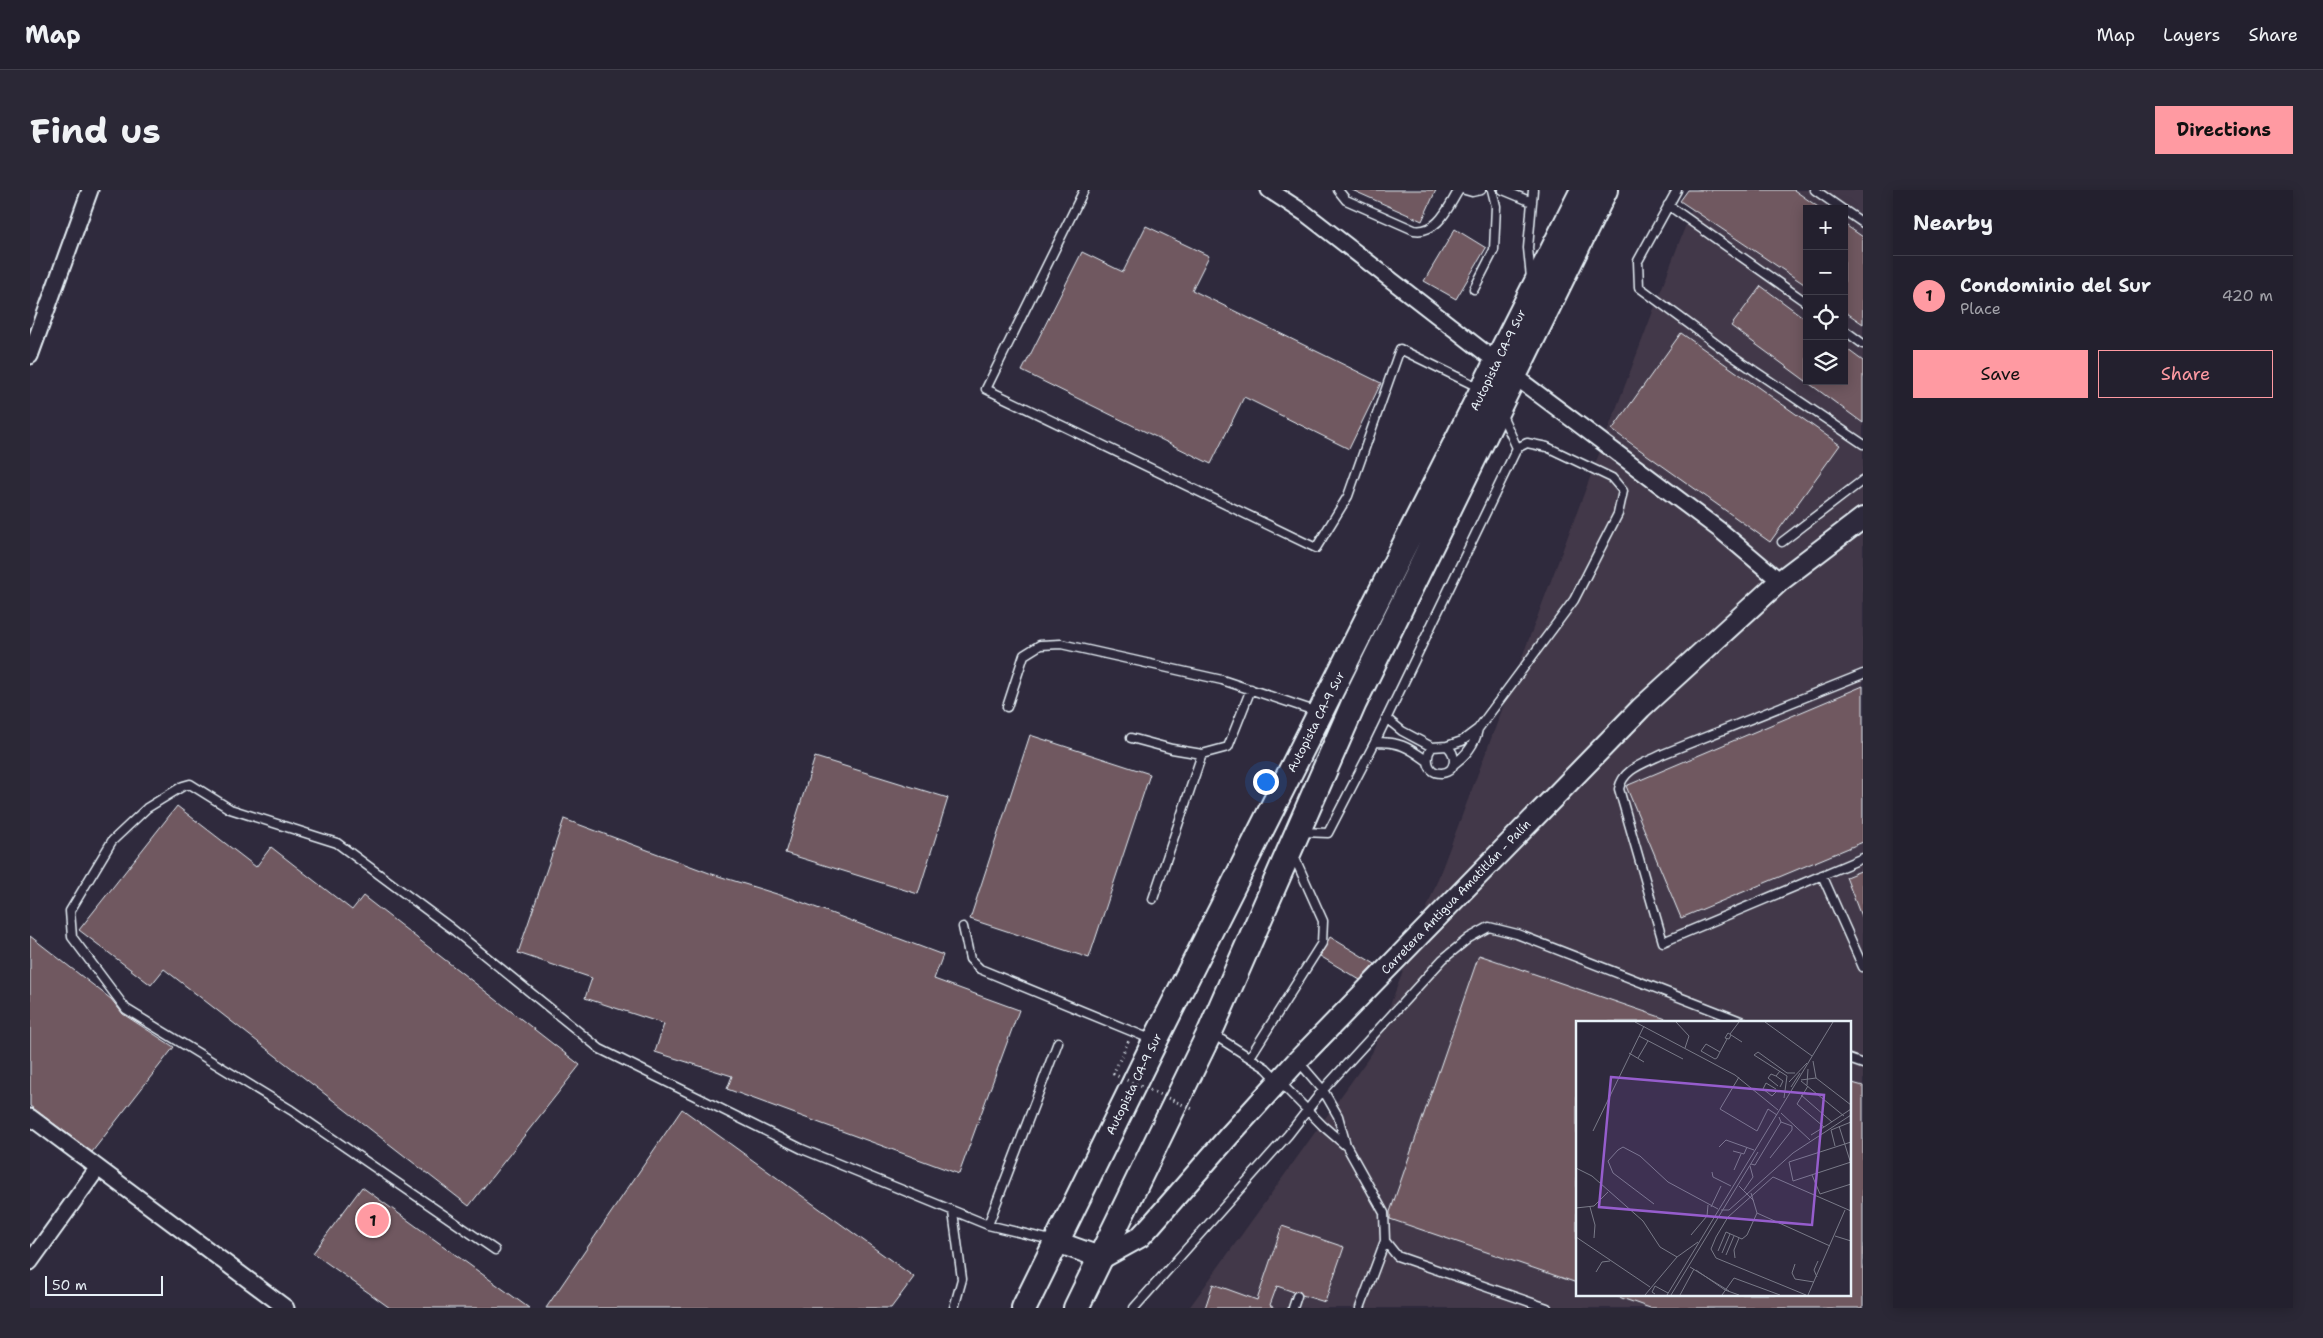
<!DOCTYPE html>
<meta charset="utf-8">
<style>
body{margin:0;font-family:"Shantell Sans",sans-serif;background:#2b2836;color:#f1f3f6}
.controls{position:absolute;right:15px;top:15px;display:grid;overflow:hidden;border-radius:0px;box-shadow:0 2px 12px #0003}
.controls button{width:45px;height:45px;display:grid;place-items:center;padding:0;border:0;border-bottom:1px solid #403e4a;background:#23202e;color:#f1f3f6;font:25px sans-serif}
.scale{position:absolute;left:15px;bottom:12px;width:118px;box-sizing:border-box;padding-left:5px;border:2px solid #e8f1f8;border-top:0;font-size:14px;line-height:18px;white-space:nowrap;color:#e8f1f8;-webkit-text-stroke:4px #2f2a3d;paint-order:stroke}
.you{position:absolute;left:1235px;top:591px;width:18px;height:18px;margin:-12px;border:4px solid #fff;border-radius:50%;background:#1a73e8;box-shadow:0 0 0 8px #1a73e833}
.badge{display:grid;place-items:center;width:32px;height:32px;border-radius:50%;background:#ff9aa2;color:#111;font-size:16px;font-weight:700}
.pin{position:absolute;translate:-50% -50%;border:2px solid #fff;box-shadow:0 1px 5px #0006}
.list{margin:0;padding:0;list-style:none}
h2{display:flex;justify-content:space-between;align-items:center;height:65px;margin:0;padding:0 20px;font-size:21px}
h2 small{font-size:16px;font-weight:400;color:#a3a3aa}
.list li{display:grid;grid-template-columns:32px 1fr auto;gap:15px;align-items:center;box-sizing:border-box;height:80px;padding:0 20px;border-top:1px solid #403e4a}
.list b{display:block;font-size:19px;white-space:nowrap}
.list p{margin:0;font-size:16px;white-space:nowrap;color:#a3a3aa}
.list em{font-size:16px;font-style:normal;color:#a3a3aa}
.actions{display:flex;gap:10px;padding:15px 20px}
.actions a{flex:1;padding:11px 0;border:1px solid #ff9aa2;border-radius:0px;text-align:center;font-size:18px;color:#ff9aa2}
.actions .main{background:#ff9aa2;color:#111}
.icon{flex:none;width:28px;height:28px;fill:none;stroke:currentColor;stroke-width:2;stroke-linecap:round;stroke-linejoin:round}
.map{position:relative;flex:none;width:1833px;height:1118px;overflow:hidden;border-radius:0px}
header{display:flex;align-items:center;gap:30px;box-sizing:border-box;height:70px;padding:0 25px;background:#23202e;border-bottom:1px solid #403e4a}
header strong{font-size:24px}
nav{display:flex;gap:28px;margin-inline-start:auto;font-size:18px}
.intro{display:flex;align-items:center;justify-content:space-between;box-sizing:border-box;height:120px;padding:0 30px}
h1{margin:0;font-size:35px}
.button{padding:12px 22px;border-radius:0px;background:#ff9aa2;color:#111;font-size:18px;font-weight:700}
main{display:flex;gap:30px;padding:0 30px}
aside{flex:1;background:#23202e;border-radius:0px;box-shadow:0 2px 12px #0003}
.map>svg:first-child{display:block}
.built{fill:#423848;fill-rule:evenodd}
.building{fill:#6f5860;stroke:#e8f1f8}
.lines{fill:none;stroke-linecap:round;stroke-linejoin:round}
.service-casing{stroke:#e8f1f8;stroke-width:11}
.minor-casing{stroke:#e8f1f8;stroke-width:19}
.secondary-casing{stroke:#e8f1f8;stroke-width:24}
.trunk-casing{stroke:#e8f1f8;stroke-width:28}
.path{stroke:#e8f1f8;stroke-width:3;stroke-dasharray:1 4;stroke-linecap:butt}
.service{stroke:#2f2a3d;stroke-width:8}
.minor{stroke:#2f2a3d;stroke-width:15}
.secondary{stroke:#2f2a3d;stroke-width:20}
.trunk{stroke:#2f2a3d;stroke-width:24}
.path-bridge{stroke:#e8f1f8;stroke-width:3;stroke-dasharray:1 4;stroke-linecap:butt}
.labels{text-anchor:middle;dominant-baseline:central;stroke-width:4;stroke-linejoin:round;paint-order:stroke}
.street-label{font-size:12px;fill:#e8f1f8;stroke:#2f2a3d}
.inset-road{fill:none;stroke:#797a88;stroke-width:1}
.view{fill:#965dcd;fill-opacity:0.15;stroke:#965dcd;stroke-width:2.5}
.inset-edge{fill:none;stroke:#e8f1f8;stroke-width:2.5}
</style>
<header>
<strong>Map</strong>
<nav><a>Map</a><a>Layers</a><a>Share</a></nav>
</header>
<div class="intro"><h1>Find us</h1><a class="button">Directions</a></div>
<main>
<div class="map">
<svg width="1833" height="1118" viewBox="0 0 1833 1118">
<rect width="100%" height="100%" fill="#2f2a3d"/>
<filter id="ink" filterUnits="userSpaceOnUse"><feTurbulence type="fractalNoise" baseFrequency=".02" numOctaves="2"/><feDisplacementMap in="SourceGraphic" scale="10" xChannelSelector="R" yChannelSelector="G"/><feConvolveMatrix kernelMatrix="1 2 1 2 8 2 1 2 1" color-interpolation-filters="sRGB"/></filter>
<g filter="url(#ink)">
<!-- built -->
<path class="built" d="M1669 0H1833V1118H1159L1342 863ZM1777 19H1814V191H1777ZM1547 832H1819V1104H1547Z"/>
<!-- building -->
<path class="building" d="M1322 0H1406L1392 31Z
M1658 0H1764L1791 19H1777V96L1650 11Z
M1814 34 1833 47V134L1814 121Z
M1116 36 1179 66 1162 100 1351 193 1319 259 1214 207 1181 274 992 181 1052 62 1093 82Z
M1425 39 1456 58 1426 109 1394 91Z
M1731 96 1777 130V191H1814V157L1833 171V233L1701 136Z
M1651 143 1810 255 1740 352 1582 240Z
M1833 496V652L1651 728 1596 596Z
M1000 545 1120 584 1059 768 940 729Z
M785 567 918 608 888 704 755 663Z
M147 616 226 677 241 657 322 720 333 706 550 875 439 1016 134 779 121 795 49 740Z
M534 629 682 684 763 709 913 765 904 789 989 820 929 984 697 899 702 886 625 862 634 834 555 808 562 788 488 763Z
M1833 680V728L1832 729 1816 687Z
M0 746 81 809 93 824 144 857 62 962 0 916Z
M1300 747 1345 774 1330 790 1290 766Z
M1449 765 1639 830 1638 832H1547V1093L1360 1029V1022Z
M1819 892 1833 896V1118H1620L1586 1106 1587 1104H1819Z
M652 919 884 1087 861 1118H516Z
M332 997 499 1118H360L283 1063Z
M1252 1036 1314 1057 1295 1112 1272 1105 1269 1101 1264 1102 1247 1096 1240 1115 1244 1118H1175L1183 1094 1227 1110Z"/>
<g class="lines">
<!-- service casing -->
<g class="service-casing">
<path id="service" d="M1054 0 956 199 1286 358 1318 306 1370 159 1450 198
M1308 0 1316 10 1384 40C1408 44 1418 17 1429 0
M1435 0 1442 2 1451 0
M1473 0 1502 12
M1647 0 1608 71 1609 97 1701 165 1833 254
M1785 0 1812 19
M1638 15 1777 113
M1814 20 1833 33
M1501 88 1498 58 1503 0
M1444 99 1464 60 1466 16 1462 0
M1814 140 1833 154
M1752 352 1833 290
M1833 484 1633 564C1616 573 1593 578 1589 599L1633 752 1833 668
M977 517 994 465 1010 455 1031 454 1192 490 1288 522
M1356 528 1372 541 1402 557 1417 556C1426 564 1428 581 1412 583 1396 584 1395 566 1402 557
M1101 548 1142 559 1172 564 1198 557 1221 499
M1345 552C1369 552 1377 556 1396 570
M1417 556 1432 551 1448 539 1544 410 1588 324 1593 301 1582 288 1517 257 1497 253 1487 258
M1423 575C1436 565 1445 555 1448 539
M1272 642 1298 643 1345 552 1487 258 1471 223
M1792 685 1833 777
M1123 709 1172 564
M933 737 940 769 950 779 1123 850
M1181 843 1236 878 1293 936 1315 955
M1220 867 1292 753 1293 731 1263 664
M1819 869 1833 874
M1268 871 1293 900 1308 926 1316 955 1354 1023 1355 1051 1330 1118
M923 1022 932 1089 924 1118
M958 1035 1028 852
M1355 1051 1367 1066 1517 1118
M465 1060 261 920 96 819 42 747 40 721 82 651 117 618 153 596 160 594 200 619 307 653 421 738 570 859 772 959 958 1035 1025 1051
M1104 1118 1258 945 1293 900 1413 769 1439 748 1459 737 1487 744 1713 832
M1263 1118 1267 1106"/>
</g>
<!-- minor casing -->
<g class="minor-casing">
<path id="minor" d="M1239 0 1276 24 1467 172
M0 166 60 0
M1483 185 1691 341 1750 391
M0 927 256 1118
M0 1072 67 979"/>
</g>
<!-- secondary casing -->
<g class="secondary-casing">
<path id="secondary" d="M1027 1052 1072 1068 1110 1047 1122 1034 1198 947 1267 871 1611 518 1750 391 1833 328"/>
</g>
<!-- trunk casing -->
<g class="trunk-casing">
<path id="trunk" d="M994 1118 1125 851 1553 0
M1046 1118 1180 842 1324 513 1575 0"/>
</g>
<!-- path -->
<path class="path" d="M1083 884 1099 850"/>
<!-- service -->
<use href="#service" class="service"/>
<!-- minor -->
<use href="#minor" class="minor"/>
<!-- secondary -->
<use href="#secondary" class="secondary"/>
<!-- trunk -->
<use href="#trunk" class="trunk"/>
<!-- path-bridge -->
<path class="path-bridge" d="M1083 884 1165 920"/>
</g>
</g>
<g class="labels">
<!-- street labels -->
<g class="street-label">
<text transform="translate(1468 170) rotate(-64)">Autopista CA-9 Sur</text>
<text transform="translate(1286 532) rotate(-63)">Autopista CA-9 Sur</text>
<text transform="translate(1426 707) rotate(-46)">Carretera Antigua Amatitlán - Palín</text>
<text transform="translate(1104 894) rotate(-64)">Autopista CA-9 Sur</text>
</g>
</g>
<!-- overview -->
<g transform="translate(1546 831)">
<rect width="275" height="275" fill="#2f2a3d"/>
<path class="inset-road" d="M59 1 159 54 202 89M100 1 113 15 109 27M189 1 236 35M154 13 163 1M155 14 153 18 149 17 152 12 166 21M63 15 107 38M144 31 130 23 125 30 139 38 141 37 144 31 151 18M53 32 68 41M62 37 72 20M204 50 200 55 207 60 204 66M200 55 195 53 192 57 202 65M163 56 144 88 181 110 192 88 201 94M225 59 240 57M225 60 268 95M213 61 231 42M231 64 232 48M232 65 221 83 248 106 275 88V84L240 57 237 40M215 66 224 52M200 68 190 62 187 68 196 75 201 70M225 74 256 101M208 77 211 55 178 34 182 31 211 52H219M205 92 234 119M263 105 275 143M17 110 68 5M235 114 248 106M275 121 213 141 217 160 275 141M259 125 255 109 275 101M143 126 150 119 178 129M157 130 168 133 171 126M194 137 216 109V105L205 101M175 143 179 144 205 101 203 96M0 147 16 155 67 200 84 226 101 236M158 149 165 133M136 151 137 156 155 165M236 154 244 173 275 163M163 165 178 180M168 169 177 156 174 145M78 183 37 152 32 140 42 129 47 126 64 135 92 161 142 188M14 186 19 204 18 217M135 186 145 165M0 187 18 185 32 171M145 189H153L217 132 275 94M181 192 254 225M115 214 131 195 132 184M259 215 275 220M0 216 74 266M142 230 150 211 166 218 171 214 181 192 175 172M146 232 154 213M150 234 158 215M159 237 158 229 163 217M219 243 216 252 219 258 238 261M114 246 153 270M120 249 149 269 163 274M20 251 26 241 34 240M241 256 238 249 242 240M79 273 76 271 79 265 92 272M69 274 101 236 122 221M91 274 257 1M95 274 182 131M104 274 118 248M146 274 158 257 204 274M230 274 140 237 135 228 140 216 152 196 197 156 275 190M232 274 269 189"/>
<path class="view" d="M35 56 248 74 236 204 23 186Z"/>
<rect width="275" height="275" class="inset-edge"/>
</g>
</svg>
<div class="controls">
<button>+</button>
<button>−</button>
<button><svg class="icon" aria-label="locate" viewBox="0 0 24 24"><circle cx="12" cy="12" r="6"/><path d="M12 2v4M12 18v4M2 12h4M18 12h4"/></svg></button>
<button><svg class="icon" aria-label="layers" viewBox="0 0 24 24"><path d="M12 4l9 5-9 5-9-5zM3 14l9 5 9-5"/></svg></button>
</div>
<div class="scale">50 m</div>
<div class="you"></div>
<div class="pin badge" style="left:343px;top:1030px">1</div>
</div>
<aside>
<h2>Nearby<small></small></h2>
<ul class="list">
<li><span class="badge">1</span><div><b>Condominio del Sur</b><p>Place</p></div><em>420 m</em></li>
</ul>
<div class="actions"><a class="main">Save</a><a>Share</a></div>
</aside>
</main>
